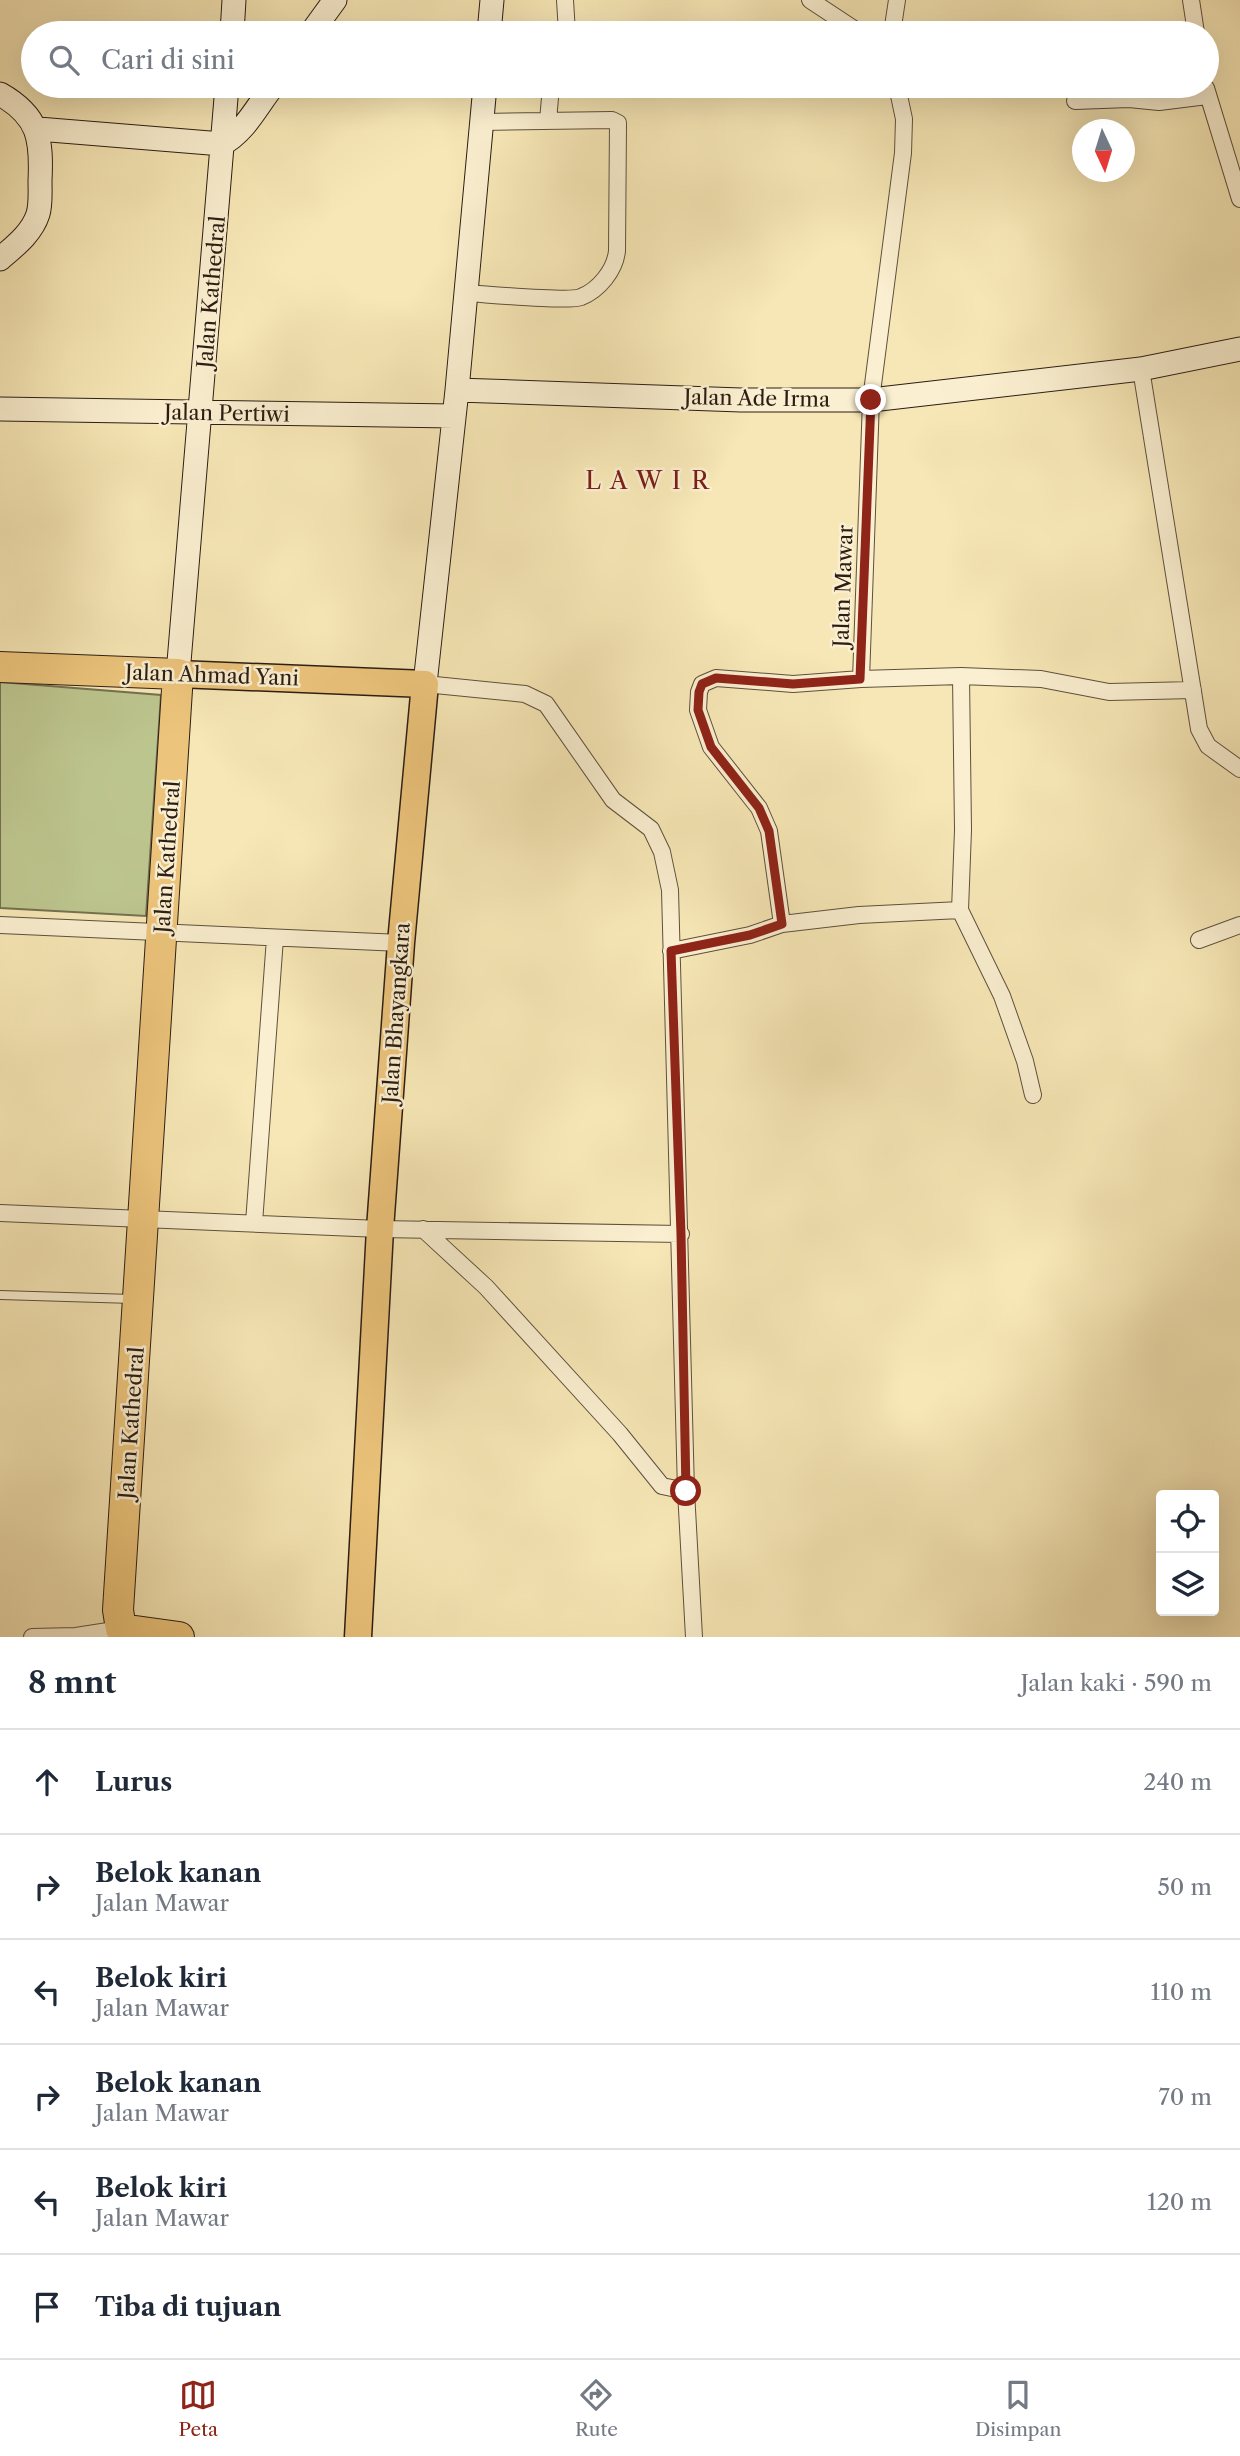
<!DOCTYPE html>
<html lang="id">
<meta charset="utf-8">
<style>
body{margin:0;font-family:"Libre Caslon Text",serif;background:#f2f2f3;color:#1f2937}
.controls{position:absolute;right:21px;bottom:21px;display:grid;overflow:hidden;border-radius:7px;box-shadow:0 7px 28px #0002}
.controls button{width:63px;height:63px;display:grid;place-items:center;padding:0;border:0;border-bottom:2px solid #e0e1e3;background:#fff;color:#1f2937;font:35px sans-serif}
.compass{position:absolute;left:1072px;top:119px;width:63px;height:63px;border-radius:50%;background:#fff;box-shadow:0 7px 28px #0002;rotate:176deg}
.stop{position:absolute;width:21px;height:21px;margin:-16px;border:5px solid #8f2418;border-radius:50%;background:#fff}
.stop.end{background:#8f2418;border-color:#fff;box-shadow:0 2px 7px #0008}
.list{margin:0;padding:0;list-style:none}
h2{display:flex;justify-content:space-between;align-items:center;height:91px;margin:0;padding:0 28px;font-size:30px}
h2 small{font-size:23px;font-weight:400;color:#747a83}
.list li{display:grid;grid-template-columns:46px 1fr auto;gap:21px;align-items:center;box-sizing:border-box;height:105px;padding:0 28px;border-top:2px solid #e0e1e3}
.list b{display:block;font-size:26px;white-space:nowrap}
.list p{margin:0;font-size:23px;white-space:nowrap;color:#747a83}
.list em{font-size:23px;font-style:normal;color:#747a83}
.icon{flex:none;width:38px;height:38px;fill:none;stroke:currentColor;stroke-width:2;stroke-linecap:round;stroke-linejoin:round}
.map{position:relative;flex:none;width:1240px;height:1637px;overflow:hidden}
.search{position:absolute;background:#fff;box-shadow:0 7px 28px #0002;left:21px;right:21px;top:21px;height:77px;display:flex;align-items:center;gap:18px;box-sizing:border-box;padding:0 24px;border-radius:38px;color:#747a83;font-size:26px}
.sheet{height:721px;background:#fff}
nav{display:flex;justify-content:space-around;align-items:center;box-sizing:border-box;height:98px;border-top:2px solid #e0e1e3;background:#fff;font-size:19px;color:#747a83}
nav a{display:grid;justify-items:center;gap:4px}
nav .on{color:#8f2418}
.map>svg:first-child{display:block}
.green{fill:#bdc58e;stroke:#747151;stroke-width:2}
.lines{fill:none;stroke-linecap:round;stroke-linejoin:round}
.lane-casing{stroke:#5e503c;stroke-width:10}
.street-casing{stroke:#5e503c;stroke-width:18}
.secondary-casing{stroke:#2b1d14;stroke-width:25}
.primary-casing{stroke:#2b1d14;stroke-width:29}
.highway-casing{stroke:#2b1d14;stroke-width:32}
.lane{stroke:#faefd0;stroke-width:8}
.street{stroke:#faefd0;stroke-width:16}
.secondary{stroke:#faefd0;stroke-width:23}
.primary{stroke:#ecc47b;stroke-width:26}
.highway{stroke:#ecc47b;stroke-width:30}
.route{stroke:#8f2418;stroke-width:9}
.labels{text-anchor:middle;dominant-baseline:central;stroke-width:5;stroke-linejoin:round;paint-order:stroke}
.street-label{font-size:21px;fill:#2b1d14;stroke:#faefd0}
.quarter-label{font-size:24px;letter-spacing:2px;fill:#7a1f14;stroke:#faefd0}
</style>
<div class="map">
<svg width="1240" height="1637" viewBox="0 0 1240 1637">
<rect width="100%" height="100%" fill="#f7e7b6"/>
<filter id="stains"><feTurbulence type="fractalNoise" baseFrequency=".00286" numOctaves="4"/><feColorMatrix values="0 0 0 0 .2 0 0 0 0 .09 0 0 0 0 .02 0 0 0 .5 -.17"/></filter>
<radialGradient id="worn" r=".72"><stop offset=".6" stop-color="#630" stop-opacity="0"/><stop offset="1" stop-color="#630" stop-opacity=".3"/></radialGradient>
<!-- green -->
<path class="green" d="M0 682 161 695 146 916 0 908Z"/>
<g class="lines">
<!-- lane casing -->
<g class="lane-casing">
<path id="lane" d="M0 1295 133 1299"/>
</g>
<!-- street casing -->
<g class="street-casing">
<path id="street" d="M565 0 567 33
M810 0 860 33
M1191 0 1196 33
M892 33 897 0
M1206 88 1240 199
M1075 101 1129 99 1159 102 1207 96
M548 121 551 86
M466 293C485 294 569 302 581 297 599 290 615 270 617 251L618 123 612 120 482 122
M1141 369 1199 729 1208 746 1240 769
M961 676 1041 679 1109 692 1193 690
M861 679 961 676 963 830 960 910
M425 684 525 694 546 704 613 800 651 829 662 852 670 890 686 1491 694 1637
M782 924 859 915 960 910 1002 996 1025 1061 1033 1095
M0 925 401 943
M1199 940 1240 925
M671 951 750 935 782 924 769 831 759 808 711 747 698 710 699 692 702 684 716 678 793 684 861 679 871 400 903 153 904 119 897 86
M0 1213 380 1229 681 1234
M254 1223 275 938
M423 1229 486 1287 620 1434 662 1486 686 1491
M32 1637 76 1636 121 1629 123 1634"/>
</g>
<!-- secondary casing -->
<g class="secondary-casing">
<path id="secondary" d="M232 33 234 0
M311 33 335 0
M489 33 492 0
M0 94C39 116 42 139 40 181 40 191 41 204 38 214 32 233 15 246 0 259
M38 129 222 144C245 132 257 106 273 86
M457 390 741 400H871L1141 369 1240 349
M0 409 454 416
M178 674 227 86
M425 684 457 390 485 86"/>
</g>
<!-- primary casing -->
<g class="primary-casing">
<path id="primary" d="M178 674 425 684 401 943 380 1229 358 1637"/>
</g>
<!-- highway casing -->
<g class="highway-casing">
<path id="highway" d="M0 667 178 674 118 1610 121 1629 179 1637"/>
</g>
<!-- lane -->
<use href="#lane" class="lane"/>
<!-- street -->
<use href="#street" class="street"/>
<!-- secondary -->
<use href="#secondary" class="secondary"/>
<!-- primary -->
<use href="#primary" class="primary"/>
<!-- highway -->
<use href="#highway" class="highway"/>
</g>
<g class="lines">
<!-- route -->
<path class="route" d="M686 1491 681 1234 671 951 750 935 782 924 769 831 759 808 711 747 698 710 699 692 702 684 716 678 793 684 860 679 871 400"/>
</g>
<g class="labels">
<!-- street labels -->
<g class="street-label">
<text transform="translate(211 292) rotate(-85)">Jalan Kathedral</text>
<text transform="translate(757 398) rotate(1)">Jalan Ade Irma</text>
<text transform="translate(227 413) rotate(1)">Jalan Pertiwi</text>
<text transform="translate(843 586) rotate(-88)">Jalan Mawar</text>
<text transform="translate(212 675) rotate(2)">Jalan Ahmad Yani</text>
<text transform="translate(167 857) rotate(-86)">Jalan Kathedral</text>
<text transform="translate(396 1013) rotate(-86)">Jalan Bhayangkara</text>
<text transform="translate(131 1423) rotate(-86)">Jalan Kathedral</text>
</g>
<!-- quarter labels -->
<g class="quarter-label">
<text x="648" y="480">L A W I R</text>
</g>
</g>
<rect width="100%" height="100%" filter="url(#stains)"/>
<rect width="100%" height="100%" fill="url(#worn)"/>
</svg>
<div class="controls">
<button><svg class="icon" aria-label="locate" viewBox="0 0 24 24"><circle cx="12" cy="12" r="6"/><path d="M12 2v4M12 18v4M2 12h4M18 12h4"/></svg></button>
<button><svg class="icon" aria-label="layers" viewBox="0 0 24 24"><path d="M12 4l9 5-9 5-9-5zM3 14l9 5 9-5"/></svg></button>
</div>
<svg class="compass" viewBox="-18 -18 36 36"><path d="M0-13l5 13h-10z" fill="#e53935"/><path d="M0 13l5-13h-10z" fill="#747a83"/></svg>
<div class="stop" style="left:686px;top:1491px"></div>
<div class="stop end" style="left:871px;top:400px"></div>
<div class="search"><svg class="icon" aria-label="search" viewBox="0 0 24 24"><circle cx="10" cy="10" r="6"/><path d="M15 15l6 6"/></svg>Cari di sini</div>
</div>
<section class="sheet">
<h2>8 mnt<small>Jalan kaki · 590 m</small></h2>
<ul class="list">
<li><svg class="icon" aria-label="ahead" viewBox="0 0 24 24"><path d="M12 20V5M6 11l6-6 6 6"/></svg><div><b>Lurus</b></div><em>240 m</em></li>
<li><svg class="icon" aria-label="right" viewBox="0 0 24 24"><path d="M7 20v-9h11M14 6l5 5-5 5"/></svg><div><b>Belok kanan</b><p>Jalan Mawar</p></div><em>50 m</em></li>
<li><svg class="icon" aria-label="left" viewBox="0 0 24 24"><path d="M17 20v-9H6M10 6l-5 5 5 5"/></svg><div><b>Belok kiri</b><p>Jalan Mawar</p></div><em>110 m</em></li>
<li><svg class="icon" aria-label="right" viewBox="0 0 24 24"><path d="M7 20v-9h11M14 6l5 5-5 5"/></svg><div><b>Belok kanan</b><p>Jalan Mawar</p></div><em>70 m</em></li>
<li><svg class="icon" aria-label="left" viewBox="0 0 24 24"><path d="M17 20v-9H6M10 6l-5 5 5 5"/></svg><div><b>Belok kiri</b><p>Jalan Mawar</p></div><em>120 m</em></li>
<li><svg class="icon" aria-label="arrive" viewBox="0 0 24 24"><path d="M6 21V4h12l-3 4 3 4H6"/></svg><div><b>Tiba di tujuan</b></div></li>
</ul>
</section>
<nav>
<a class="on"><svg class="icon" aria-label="map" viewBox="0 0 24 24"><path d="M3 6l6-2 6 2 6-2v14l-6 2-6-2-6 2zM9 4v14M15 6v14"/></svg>Peta</a>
<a><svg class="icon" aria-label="directions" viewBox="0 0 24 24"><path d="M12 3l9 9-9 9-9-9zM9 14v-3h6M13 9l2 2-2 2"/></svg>Rute</a>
<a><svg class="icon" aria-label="saved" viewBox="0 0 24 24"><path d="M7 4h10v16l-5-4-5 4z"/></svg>Disimpan</a>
</nav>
